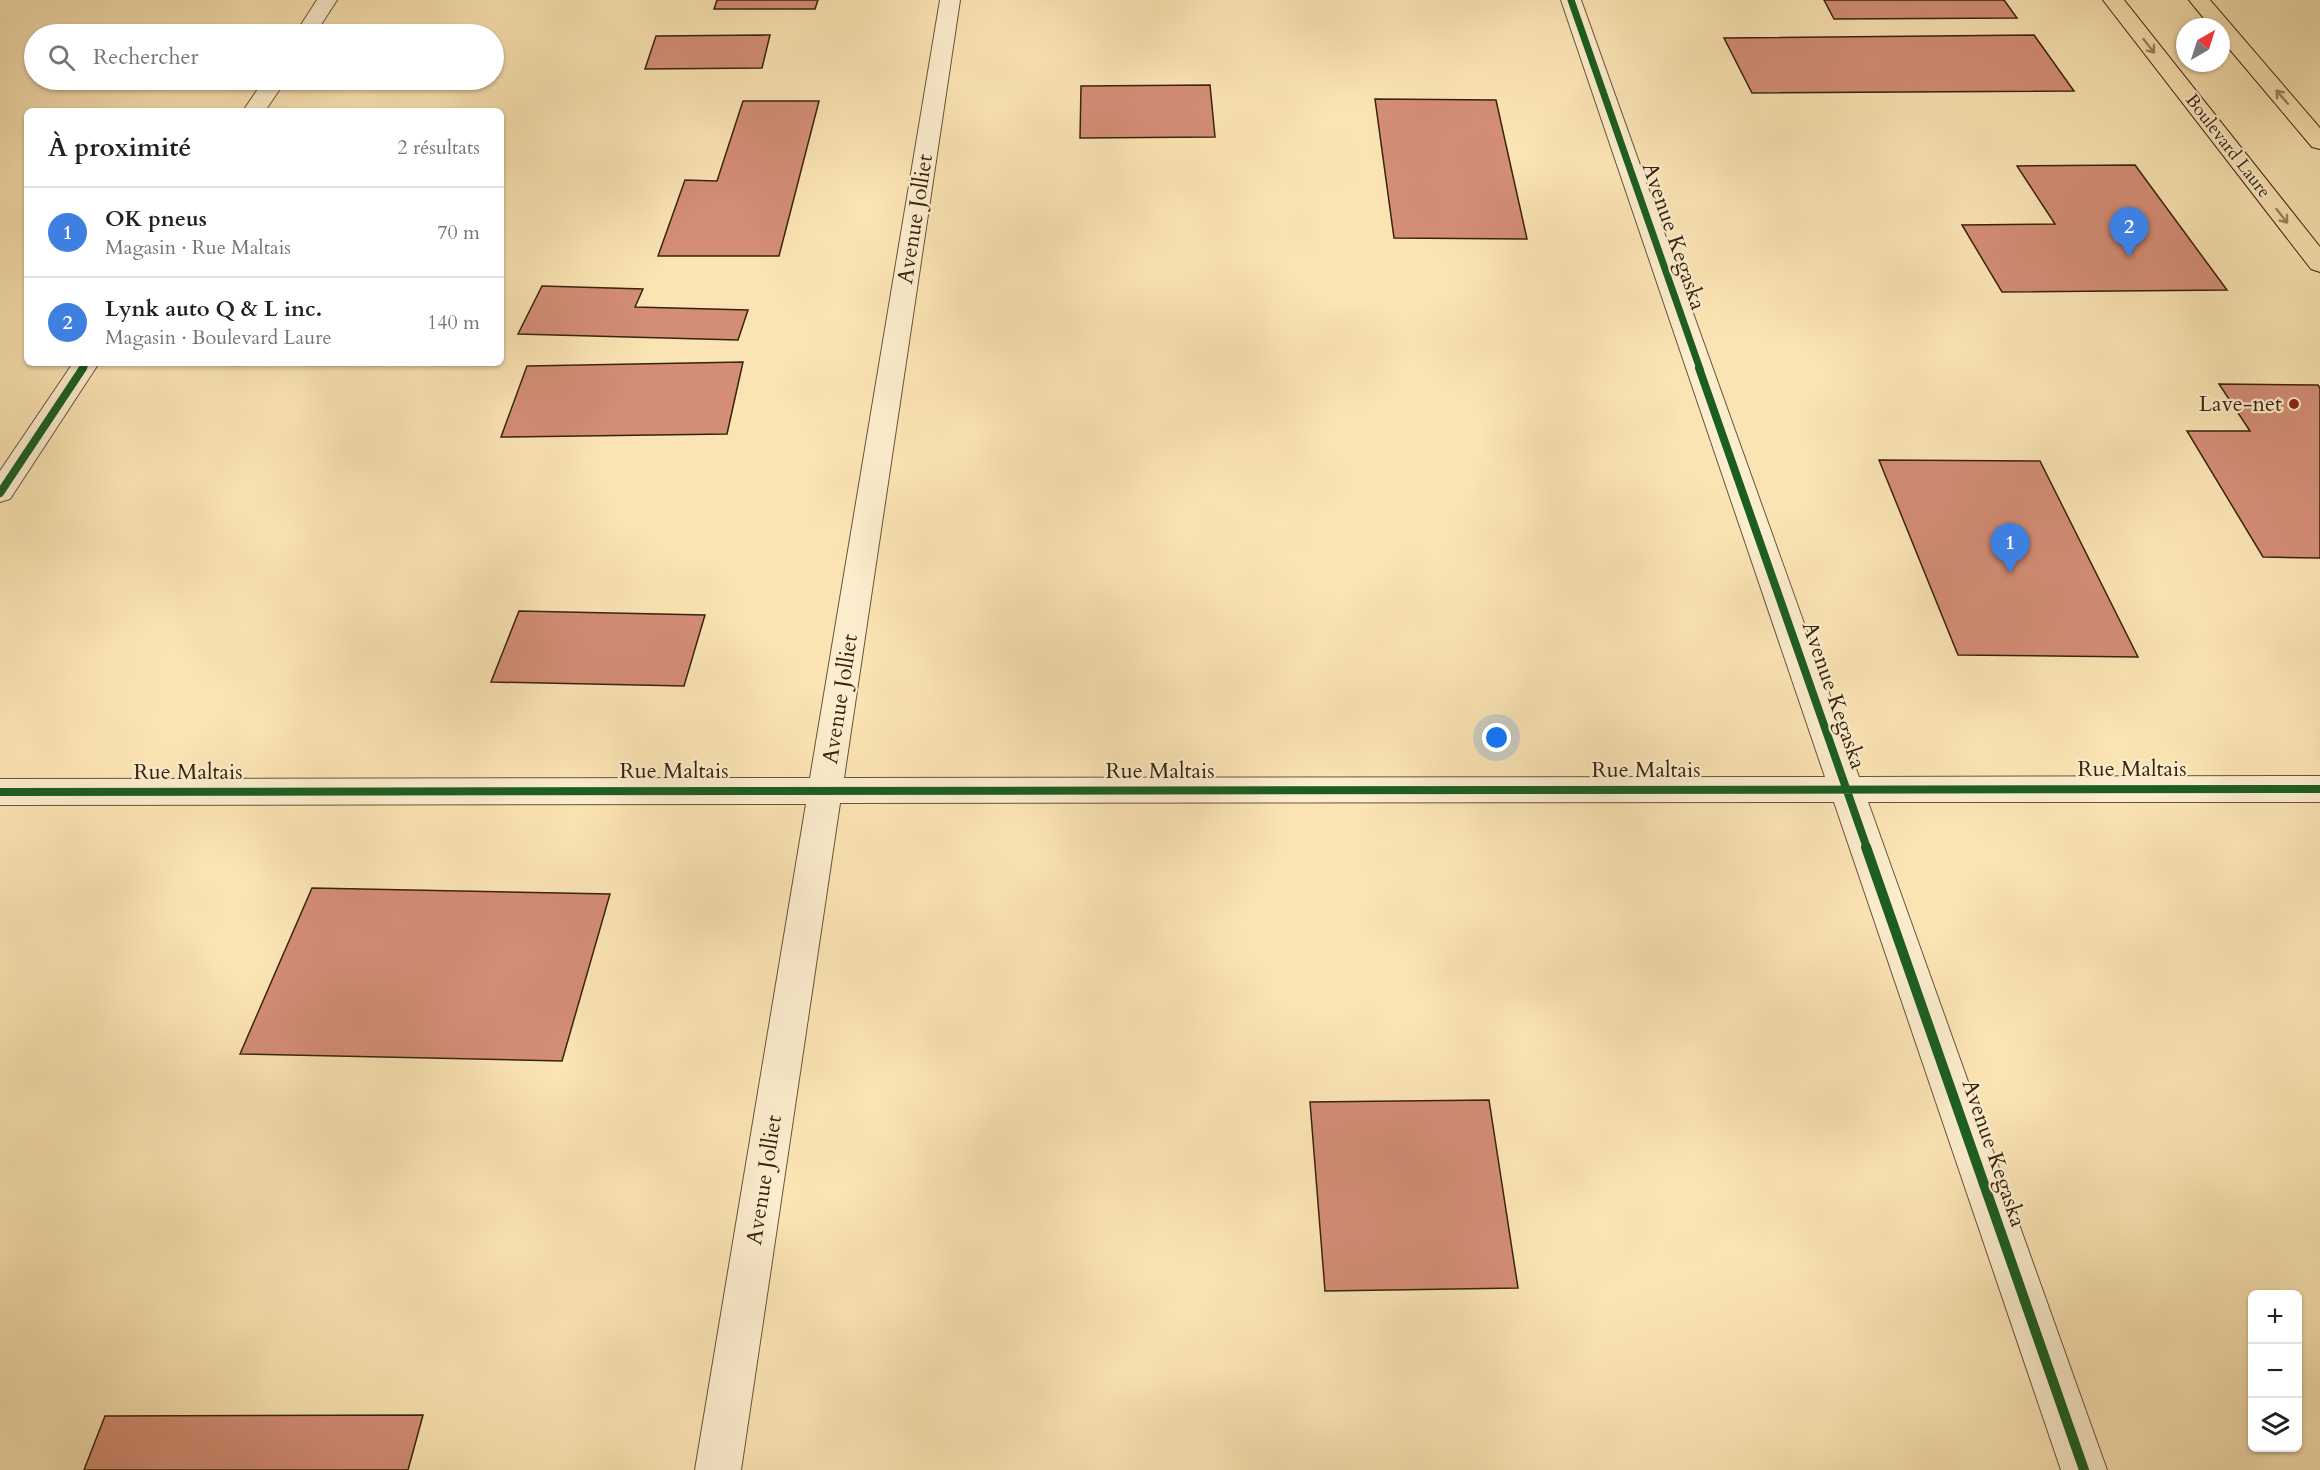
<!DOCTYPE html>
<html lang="fr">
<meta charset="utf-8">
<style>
body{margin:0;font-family:Cardo,serif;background:#f2f2f2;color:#202124}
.controls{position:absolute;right:18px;bottom:18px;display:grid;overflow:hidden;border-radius:9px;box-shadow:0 2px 4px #0004}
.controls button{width:54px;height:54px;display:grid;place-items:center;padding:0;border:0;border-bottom:2px solid #e0e0e0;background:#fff;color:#202124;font:30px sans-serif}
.compass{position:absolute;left:2176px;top:18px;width:54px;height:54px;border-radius:50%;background:#fff;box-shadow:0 2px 4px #0004;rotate:39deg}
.you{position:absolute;left:1497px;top:738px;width:21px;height:21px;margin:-15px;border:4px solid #fff;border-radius:50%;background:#1a73e8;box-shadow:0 0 0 9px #1a73e833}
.badge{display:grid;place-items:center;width:39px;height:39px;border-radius:50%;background:#1a73e8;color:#fff;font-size:20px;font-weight:700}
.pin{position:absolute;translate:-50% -50px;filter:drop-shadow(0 2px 3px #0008)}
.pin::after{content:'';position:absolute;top:32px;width:21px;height:18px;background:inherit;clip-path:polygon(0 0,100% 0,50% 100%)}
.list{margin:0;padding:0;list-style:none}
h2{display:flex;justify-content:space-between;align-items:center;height:78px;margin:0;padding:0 24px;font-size:26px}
h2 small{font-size:20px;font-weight:400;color:#757577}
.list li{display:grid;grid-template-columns:39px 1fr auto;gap:18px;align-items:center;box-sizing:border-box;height:90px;padding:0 24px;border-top:2px solid #e0e0e0}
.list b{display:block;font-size:22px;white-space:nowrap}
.list p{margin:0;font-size:20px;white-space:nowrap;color:#757577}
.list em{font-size:20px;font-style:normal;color:#757577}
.icon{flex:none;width:33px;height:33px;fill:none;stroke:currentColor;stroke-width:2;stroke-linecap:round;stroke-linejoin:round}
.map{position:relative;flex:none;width:2320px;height:1470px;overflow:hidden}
.search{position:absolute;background:#fff;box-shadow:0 2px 4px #0004;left:24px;top:24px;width:480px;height:66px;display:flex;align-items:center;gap:15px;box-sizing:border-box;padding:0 21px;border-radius:33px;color:#757577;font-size:22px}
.panel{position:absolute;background:#fff;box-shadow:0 2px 4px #0004;left:24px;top:108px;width:480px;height:258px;border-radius:9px}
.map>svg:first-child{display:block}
.building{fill:#d48e76;stroke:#38230d;stroke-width:1.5}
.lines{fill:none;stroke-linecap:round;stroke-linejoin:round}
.minor-casing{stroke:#695337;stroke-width:2}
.highway-casing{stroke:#38230d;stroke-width:2}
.minor{fill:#fcedce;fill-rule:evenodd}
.highway{fill:#fbe4b4;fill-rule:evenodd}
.cycleway-far2-casing{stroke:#fcedce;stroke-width:10}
.cycleway-far1-casing{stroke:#fcedce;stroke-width:12}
.cycleway-casing{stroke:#fcedce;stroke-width:14}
.cycleway-far2{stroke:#1b5e20;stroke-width:7}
.cycleway-far1{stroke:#1b5e20;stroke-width:8}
.cycleway{stroke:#1b5e20;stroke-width:10}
.oneway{stroke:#9a8460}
.poi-dot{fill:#8f2418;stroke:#fcedce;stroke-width:2}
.labels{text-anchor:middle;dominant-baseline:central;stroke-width:4.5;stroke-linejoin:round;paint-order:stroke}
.far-street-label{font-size:18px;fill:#38230d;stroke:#fcedce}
.street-label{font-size:22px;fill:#38230d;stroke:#fcedce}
.poi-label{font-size:22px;fill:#38230d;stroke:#fcedce;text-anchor:end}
</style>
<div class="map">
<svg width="2320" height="1470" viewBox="0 0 2320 1470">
<rect width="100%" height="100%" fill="#fbe4b4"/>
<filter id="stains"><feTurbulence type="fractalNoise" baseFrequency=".00333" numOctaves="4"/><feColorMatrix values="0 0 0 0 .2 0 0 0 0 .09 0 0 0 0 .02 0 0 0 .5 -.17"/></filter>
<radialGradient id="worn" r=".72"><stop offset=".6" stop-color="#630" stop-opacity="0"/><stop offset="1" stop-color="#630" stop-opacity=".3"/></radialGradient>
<!-- building -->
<path class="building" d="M717 0H818L815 9H714Z
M1824 0H2004L2017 18 1834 19Z
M770 35 762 68 645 69 656 36Z
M2034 35 2074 91 1752 93 1724 38Z
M1210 85 1215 137 1080 138 1081 86Z
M1375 99 1496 100 1527 239 1394 238Z
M743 101H819L779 256H658L685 180 717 181Z
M2135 165 2227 290 2002 292 1962 225 2055 224 2017 166Z
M542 286 643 289 635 307 748 310 738 340 518 334Z
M743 362 727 434 501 437 527 366Z
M2219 384 2318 385 2320 388V558L2263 557 2187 431H2250Z
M1879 460 2040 461 2138 657 1958 655Z
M519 611 705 615 684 686 491 682Z
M312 888 610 894 562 1061 240 1054Z
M1489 1100 1518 1288 1325 1291 1310 1102Z
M423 1415 408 1470H84L105 1416Z"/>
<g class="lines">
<!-- minor casing -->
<g class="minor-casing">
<path id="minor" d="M317 0H337L315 34H295Z
M940 0H960L844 778 1825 777 1561 0H1581L1859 777 2320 776V802H1868L2107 1470H2061L1834 802 840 803 741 1470H695L806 804 0 805V779L810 778Z
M264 80H286L265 111H243Z
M73 363H99L10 499 0 502V471Z"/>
</g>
<!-- highway casing -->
<g class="highway-casing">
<path id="highway" d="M2103 0H2124L2320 247V272L2311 269Z
M2189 0H2210L2320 128V149L2312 147 2221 39V27H2211Z"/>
</g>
<!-- minor -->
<use href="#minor" class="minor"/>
<!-- highway -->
<use href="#highway" class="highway"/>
<!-- cycleway-far2 casing -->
<g class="cycleway-far2-casing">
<path id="cycleway-far2" d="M1571 0 1700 369
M82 369 86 363"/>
</g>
<!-- cycleway-far1 casing -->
<g class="cycleway-far1-casing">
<path id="cycleway-far1" d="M1699 368 1867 848
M0 493 83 368
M0 792 2320 789"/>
</g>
<!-- cycleway casing -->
<g class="cycleway-casing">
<path id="cycleway" d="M1866 847 2084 1470"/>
</g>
<!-- cycleway-far2 -->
<use href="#cycleway-far2" class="cycleway-far2"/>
<!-- cycleway-far1 -->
<use href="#cycleway-far1" class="cycleway-far1"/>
<!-- cycleway -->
<use href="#cycleway" class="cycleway"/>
</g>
<!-- one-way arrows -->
<defs><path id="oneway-shaft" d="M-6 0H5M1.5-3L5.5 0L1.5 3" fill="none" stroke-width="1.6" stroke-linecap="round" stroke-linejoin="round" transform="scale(1.5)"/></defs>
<g class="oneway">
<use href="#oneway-shaft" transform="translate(2149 46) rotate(52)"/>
<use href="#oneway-shaft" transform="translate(2282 97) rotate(-131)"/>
<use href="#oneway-shaft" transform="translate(2282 216) rotate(52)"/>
</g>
<!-- markers -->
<circle class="poi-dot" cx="2294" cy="404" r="6"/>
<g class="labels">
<!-- far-street labels -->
<g class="far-street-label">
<text transform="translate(2228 146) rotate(52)">Boulevard Laure</text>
</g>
<!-- street labels -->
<g class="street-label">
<text transform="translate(915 219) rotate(-81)">Avenue Jolliet</text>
<text transform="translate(1674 236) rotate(71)">Avenue Kegaska</text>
<text transform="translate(1834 695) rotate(71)">Avenue Kegaska</text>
<text transform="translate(840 699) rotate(-81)">Avenue Jolliet</text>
<text x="2132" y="769">Rue Maltais</text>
<text x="1646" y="770">Rue Maltais</text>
<text x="674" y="771">Rue Maltais</text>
<text x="1160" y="771">Rue Maltais</text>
<text x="188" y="772">Rue Maltais</text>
<text transform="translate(1994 1153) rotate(71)">Avenue Kegaska</text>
<text transform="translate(764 1180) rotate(-81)">Avenue Jolliet</text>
</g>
<!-- poi labels -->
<g class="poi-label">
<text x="2282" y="404">Lave-net</text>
</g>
</g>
<rect width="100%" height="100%" filter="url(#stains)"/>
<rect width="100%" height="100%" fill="url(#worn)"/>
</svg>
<div class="controls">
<button>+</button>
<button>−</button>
<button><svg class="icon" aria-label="layers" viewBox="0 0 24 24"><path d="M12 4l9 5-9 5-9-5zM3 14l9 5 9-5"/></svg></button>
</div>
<svg class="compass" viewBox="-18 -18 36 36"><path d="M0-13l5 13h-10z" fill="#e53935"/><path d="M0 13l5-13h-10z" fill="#757577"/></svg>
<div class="you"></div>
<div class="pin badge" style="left:2010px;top:573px;background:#3f7fe0">1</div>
<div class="pin badge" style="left:2129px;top:257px;background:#3f7fe0">2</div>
<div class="search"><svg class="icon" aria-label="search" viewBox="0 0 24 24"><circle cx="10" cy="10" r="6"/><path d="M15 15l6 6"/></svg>Rechercher</div>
<section class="panel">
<h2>À proximité<small>2 résultats</small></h2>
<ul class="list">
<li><span class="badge" style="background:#3f7fe0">1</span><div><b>OK pneus</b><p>Magasin · Rue Maltais</p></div><em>70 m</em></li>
<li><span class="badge" style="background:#3f7fe0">2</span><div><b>Lynk auto Q &amp; L inc.</b><p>Magasin · Boulevard Laure</p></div><em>140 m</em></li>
</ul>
</section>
</div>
